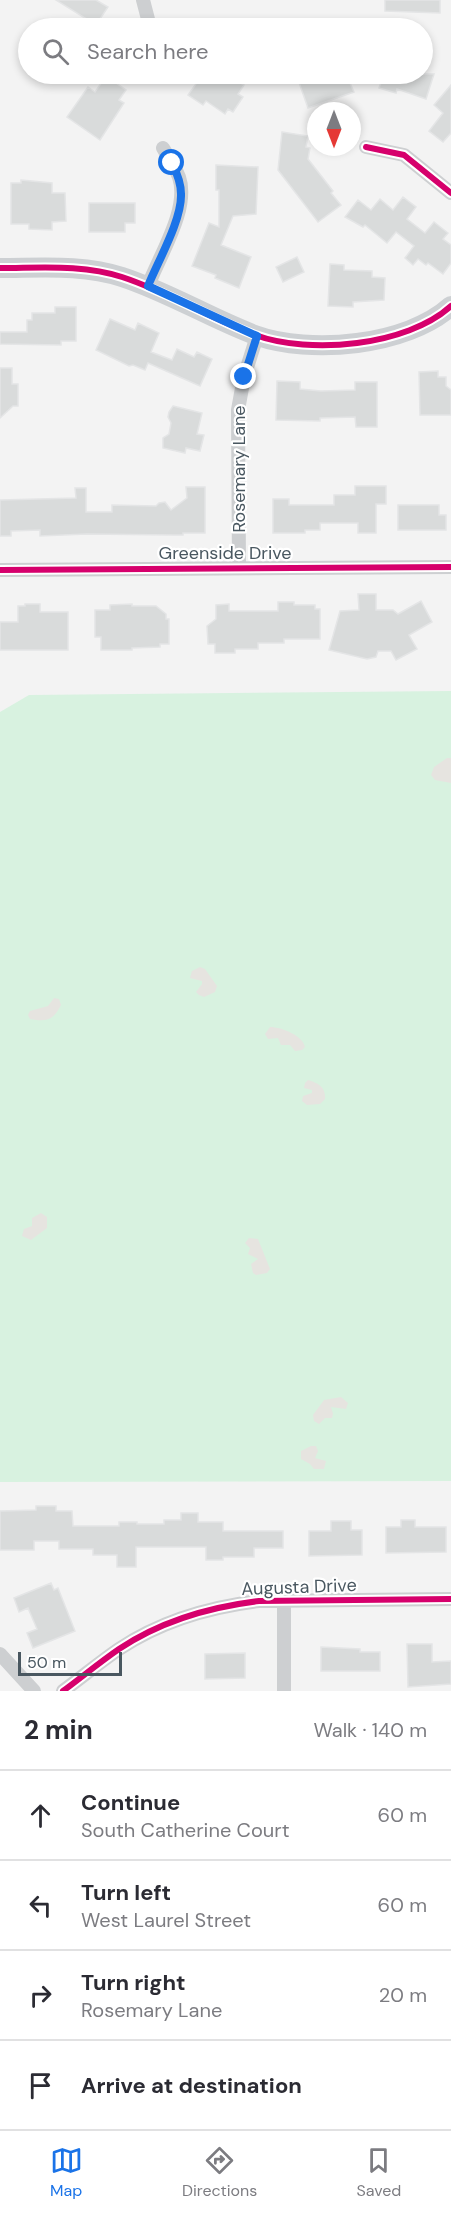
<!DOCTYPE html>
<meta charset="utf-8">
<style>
body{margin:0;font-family:"DM Sans",sans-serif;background:#f2f2f3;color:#2b2b33}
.compass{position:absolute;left:307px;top:102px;width:54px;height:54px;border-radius:50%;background:#fff;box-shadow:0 3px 9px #0003;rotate:180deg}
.scale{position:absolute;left:18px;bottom:15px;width:104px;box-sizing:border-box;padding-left:6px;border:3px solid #495760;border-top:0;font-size:16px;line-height:21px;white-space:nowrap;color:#495760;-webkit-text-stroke:4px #fff;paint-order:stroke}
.stop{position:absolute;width:18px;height:18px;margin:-14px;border:4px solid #1a73e8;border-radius:50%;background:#fff}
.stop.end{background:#1a73e8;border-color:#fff;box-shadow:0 2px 6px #0008}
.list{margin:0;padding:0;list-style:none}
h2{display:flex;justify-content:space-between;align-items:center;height:78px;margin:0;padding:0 24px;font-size:26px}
h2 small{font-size:20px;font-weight:400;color:#7c7c81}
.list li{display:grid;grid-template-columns:39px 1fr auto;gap:18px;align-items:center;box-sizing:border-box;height:90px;padding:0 24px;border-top:2px solid #e1e1e2}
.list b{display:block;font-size:22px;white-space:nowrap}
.list p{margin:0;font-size:20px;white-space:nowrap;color:#7c7c81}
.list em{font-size:20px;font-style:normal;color:#7c7c81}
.icon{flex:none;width:33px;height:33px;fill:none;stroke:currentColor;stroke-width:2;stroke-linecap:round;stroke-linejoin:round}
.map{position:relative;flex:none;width:451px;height:1691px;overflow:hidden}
.search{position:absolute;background:#fff;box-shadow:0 3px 9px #0003;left:18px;right:18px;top:18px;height:66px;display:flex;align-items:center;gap:15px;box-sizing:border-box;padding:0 21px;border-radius:33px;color:#7c7c81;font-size:22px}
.sheet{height:438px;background:#fff}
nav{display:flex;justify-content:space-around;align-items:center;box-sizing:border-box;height:84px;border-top:2px solid #e1e1e2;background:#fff;font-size:16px;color:#7c7c81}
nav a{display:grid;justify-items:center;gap:3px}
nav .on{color:#1a73e8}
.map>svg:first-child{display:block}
.green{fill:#d8f2e0}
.sand{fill:#e6e4e0}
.building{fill:#d9dbdb;stroke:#e4e5e6;stroke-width:1.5}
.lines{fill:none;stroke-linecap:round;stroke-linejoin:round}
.street{stroke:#cdcfd1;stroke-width:14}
.secondary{stroke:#cdd0d3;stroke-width:20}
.cycleway-casing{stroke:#fff;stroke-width:10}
.cycleway{stroke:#d6006c;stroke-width:6}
.route{stroke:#1a73e8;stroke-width:8}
.labels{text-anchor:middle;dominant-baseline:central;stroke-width:4.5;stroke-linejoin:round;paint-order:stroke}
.street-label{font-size:18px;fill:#495760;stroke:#fff}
</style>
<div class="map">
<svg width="451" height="1691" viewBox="0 0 451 1691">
<rect width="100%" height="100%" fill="#f3f3f3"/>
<!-- green -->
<path class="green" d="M451 691V1481L0 1482V712L29 695Z"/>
<!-- sand -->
<path class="sand" d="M447 758H451V783L435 780 431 775 434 767Z
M200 967 205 969 217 986 215 992 204 997 199 995 196 992 202 984V981L190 978 192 971Z
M54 998 59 999 61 1005C53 1021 46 1022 30 1019L28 1015 30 1011 48 1006Z
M270 1027C282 1027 303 1036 305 1047L302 1050 295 1051 290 1045H281L278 1038 268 1039 265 1034Z
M308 1080C318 1083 326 1087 325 1099L320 1104 307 1105 302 1101 303 1096 312 1093V1090L304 1088 305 1083Z
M41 1213 47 1217V1228L31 1240 22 1236 24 1229 32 1226V1218Z
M249 1238 258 1239 270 1269 267 1273 256 1275 253 1273 251 1264 258 1259 248 1254 250 1248 245 1243Z
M341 1397 348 1403 346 1409 331 1407 333 1414 332 1418H325L319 1424 314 1421 313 1415 324 1400Z
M311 1446H316L318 1451 315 1458 326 1461 324 1469H314L310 1464 301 1459V1451Z"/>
<!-- building -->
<path class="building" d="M56 0H96L108 7 96 25Z
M385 0H440V13L385 11Z
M203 74H227L244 85 238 94 243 97 233 112 228 109 225 114 206 101 203 105 188 95Z
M296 74H373V75L350 83 354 92 308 108Z
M384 74H434L426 99 397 89 396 93 379 88Z
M106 76 126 90 119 100 124 103 100 140 67 117 88 87 95 92Z
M451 85V133L443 142 429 131 443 113 434 105Z
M282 132 308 136 306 147 310 148 308 159 333 191 331 193 341 205 318 222 278 170Z
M216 165 258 167 256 214 233 216 221 245 251 257 239 288 215 278 216 275 192 266 209 223 219 227V190H216Z
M21 180 52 183V193H65L66 221 52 222V230L29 229V224H11V183H21Z
M403 197 416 207 407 219 425 233 434 222 448 233 443 239 451 245V263L443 274 428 263 426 265 418 259 413 265 405 258 414 246 396 232 387 243 365 225 363 227 345 217 358 200 371 210 380 199 393 210Z
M89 203H135V223H125V232H89Z
M297 257 304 272 283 282 276 267Z
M330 264 344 265V270L372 271V277L385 278 384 300 353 302V307L328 306Z
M55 307H76V341H61V345L0 344V332H27V320H32V313H55Z
M110 319 135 330 138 323 159 333 151 352 172 360 177 349 194 357 197 352 212 359 200 386 148 363 145 370 133 365 129 366 96 350Z
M0 368H12V384H18V406H13L0 418Z
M438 371V377H446V386L451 390V415H420L419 372Z
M277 381 300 382V389L321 391 355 390V382H377V427H356L355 417 320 418V421L276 420Z
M173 406 202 413 197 434 204 435 200 451 186 448 185 453 163 448V438L169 434 171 423 168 417 169 412Z
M355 486H386V504H376V533H358V523H320V530H305V533H273V499H289V505H334V495H355Z
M186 487H205V533H183V535H173L87 534 40 536V530L11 531V536H0V500L76 498 75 488H86V512H112V505L156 506 159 503 165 502 171 510 187 498Z
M398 505H439V515H446V530H398Z
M358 594H376V610H393L398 614 421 601 432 622 409 635 417 649 396 660 391 651H378L376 657 367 659 329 650 340 611 359 610Z
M278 602H294V605H315V609H320V639H284V643H258V649H235V653H215V644H208L207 626 216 619V605L229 604V611H278Z
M25 604H40V612H68V650H0V622H18V606H25Z
M132 604V606H156L166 614V619H169V644H160V647L132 648V650H101V637H95V610H110V605Z
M36 1506H56V1511H72L73 1526H119V1522H137V1524H164V1520H181V1513H198V1522H223V1531H283V1548H254V1557H223V1560H206V1547H136V1567H117V1555H93V1549H59V1541H34V1550H0V1511L36 1510Z
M401 1520H415V1527H446V1552L386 1553V1527H401Z
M331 1521H351V1530H362V1555L309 1556V1531H331Z
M51 1583 54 1590 58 1588 75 1631 33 1648 27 1633 37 1629 28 1608 19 1612 14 1598Z
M407 1644H432V1662L451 1661V1684L408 1687Z
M321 1647 360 1649V1652H380V1671H321Z
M245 1653V1678L205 1679V1654Z"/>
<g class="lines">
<!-- street -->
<path class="street" d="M143 0 149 23
M366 147 404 155 451 193
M148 286C159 256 190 209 179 177 175 167 169 158 163 148
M239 568 238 410 244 377 257 336
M0 570 451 567
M0 1654 34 1691
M63 1691C82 1677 100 1662 119 1649 161 1621 209 1607 259 1601L451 1599
M284 1691V1600"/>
<!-- secondary -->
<path class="secondary" d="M0 268C40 268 83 264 122 277 168 292 210 318 255 335 310 355 407 346 451 306"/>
<!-- cycleway casing -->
<g class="cycleway-casing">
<path id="cycleway" d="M366 147 404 155 451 193
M0 268C40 268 83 264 122 277 168 292 210 318 255 335 310 355 407 346 451 306
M0 570 451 567
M63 1691C82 1677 100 1662 119 1649 161 1621 209 1607 259 1601L451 1599"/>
</g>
<!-- cycleway -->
<use href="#cycleway" class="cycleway"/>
</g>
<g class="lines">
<!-- route -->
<path class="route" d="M172 163C177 173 181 183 181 194 182 220 158 261 148 286L257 336 244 377"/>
</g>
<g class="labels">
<!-- street labels -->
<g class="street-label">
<text transform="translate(239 469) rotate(-90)">Rosemary Lane</text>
<text x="225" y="553">Greenside Drive</text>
<text transform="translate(299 1587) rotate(-2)">Augusta Drive</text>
</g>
</g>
</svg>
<svg class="compass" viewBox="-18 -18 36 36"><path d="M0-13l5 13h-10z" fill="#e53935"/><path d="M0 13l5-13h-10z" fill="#7c7c81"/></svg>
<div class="scale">50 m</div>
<div class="stop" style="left:172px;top:163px"></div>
<div class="stop end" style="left:244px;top:377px"></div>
<div class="search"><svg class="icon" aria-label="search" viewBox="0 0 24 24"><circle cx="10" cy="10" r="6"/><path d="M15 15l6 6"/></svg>Search here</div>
</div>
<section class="sheet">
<h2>2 min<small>Walk · 140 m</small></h2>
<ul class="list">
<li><svg class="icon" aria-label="ahead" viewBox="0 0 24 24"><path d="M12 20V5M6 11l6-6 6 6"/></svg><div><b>Continue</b><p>South Catherine Court</p></div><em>60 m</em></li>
<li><svg class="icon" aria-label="left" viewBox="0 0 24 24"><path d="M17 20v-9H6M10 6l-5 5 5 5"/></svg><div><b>Turn left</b><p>West Laurel Street</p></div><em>60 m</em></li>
<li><svg class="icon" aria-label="right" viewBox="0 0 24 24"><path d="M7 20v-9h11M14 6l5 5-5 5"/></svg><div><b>Turn right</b><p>Rosemary Lane</p></div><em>20 m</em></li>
<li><svg class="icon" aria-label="arrive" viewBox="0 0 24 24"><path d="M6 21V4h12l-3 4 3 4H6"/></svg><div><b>Arrive at destination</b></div></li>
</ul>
</section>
<nav>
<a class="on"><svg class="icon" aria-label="map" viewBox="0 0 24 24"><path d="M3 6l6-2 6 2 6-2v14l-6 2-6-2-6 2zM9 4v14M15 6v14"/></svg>Map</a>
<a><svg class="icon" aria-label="directions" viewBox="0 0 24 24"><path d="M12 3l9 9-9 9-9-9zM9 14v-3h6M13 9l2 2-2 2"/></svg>Directions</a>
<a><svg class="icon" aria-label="saved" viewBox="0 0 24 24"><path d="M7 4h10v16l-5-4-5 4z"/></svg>Saved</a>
</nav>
